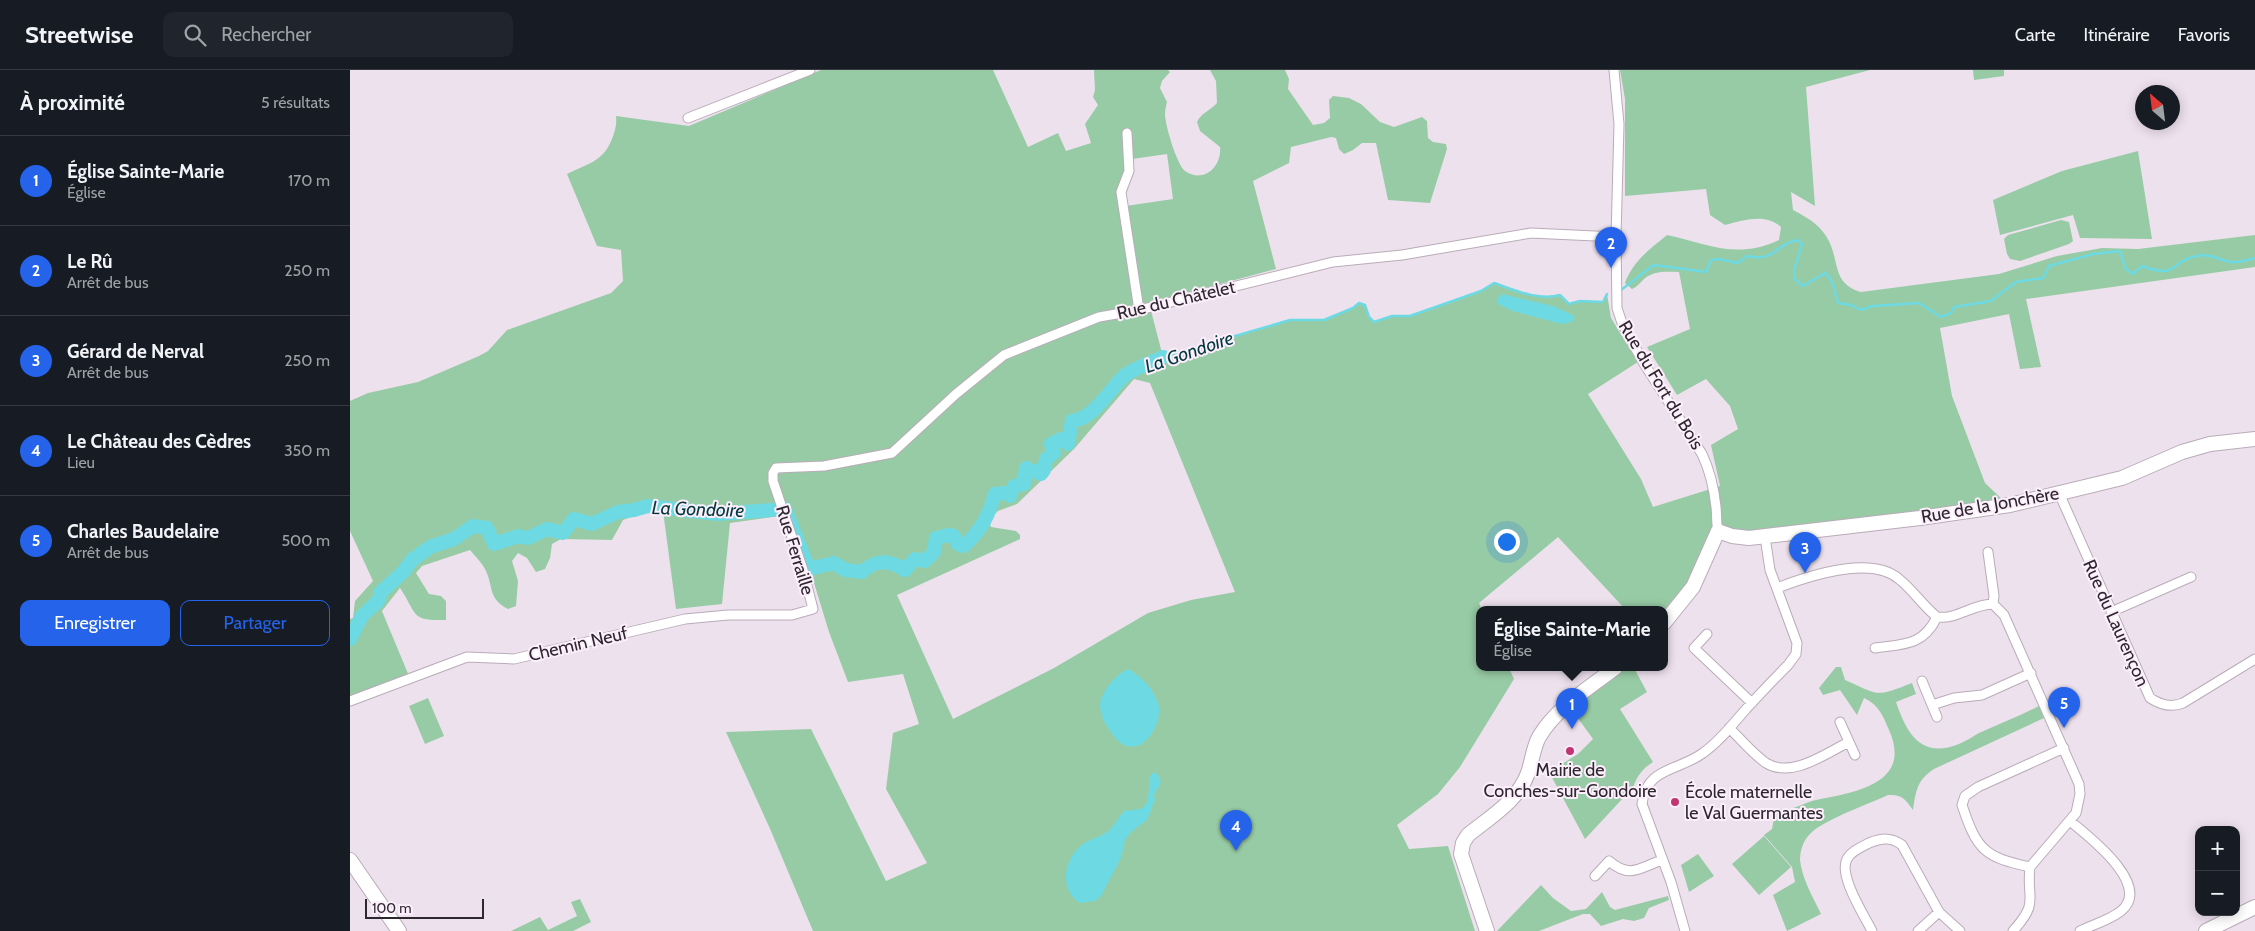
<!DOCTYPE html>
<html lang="fr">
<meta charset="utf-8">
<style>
body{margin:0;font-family:Cabin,sans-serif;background:#20242c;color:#f1f3f6}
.controls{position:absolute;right:15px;bottom:15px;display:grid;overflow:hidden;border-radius:10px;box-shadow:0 2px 12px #0003}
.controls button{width:45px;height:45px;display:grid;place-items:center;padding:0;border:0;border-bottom:1px solid #363941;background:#171b24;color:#f1f3f6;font:25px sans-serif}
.compass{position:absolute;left:1785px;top:15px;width:45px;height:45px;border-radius:50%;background:#171b24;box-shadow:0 2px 12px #0003;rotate:332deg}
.scale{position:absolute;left:15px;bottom:12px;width:119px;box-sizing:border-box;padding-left:5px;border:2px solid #2d282d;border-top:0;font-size:14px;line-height:18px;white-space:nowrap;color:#2d282d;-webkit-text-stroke:4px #fceefb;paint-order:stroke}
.you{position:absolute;left:1156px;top:471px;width:18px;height:18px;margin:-12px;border:4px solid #fff;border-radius:50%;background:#1a73e8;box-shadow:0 0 0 8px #1a73e833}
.badge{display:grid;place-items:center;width:32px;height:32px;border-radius:50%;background:#2563eb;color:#fff;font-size:16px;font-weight:700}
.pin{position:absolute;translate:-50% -41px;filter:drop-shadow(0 1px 2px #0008)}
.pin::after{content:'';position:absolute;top:26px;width:18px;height:15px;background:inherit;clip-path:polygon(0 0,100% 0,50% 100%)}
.popup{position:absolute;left:1126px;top:536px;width:192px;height:65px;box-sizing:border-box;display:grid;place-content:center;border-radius:10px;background:#171b24;filter:drop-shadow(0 1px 4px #0005);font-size:16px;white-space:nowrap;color:#9ea1a6}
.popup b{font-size:19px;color:#f1f3f6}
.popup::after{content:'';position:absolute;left:50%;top:100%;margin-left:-10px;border:10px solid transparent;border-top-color:#171b24}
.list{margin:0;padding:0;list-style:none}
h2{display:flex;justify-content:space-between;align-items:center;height:65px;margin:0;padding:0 20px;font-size:21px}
h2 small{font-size:16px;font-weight:400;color:#9ea1a6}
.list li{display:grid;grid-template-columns:32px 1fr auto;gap:15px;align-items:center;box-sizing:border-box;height:90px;padding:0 20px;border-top:1px solid #363941}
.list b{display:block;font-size:19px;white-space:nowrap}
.list p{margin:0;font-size:16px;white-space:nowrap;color:#9ea1a6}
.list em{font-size:16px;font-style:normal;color:#9ea1a6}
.actions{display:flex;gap:10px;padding:15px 20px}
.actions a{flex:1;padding:11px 0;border:1px solid #2563eb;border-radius:10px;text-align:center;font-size:18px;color:#2563eb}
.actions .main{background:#2563eb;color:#fff}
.icon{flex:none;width:28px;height:28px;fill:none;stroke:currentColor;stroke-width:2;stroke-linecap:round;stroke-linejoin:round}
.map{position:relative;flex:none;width:1905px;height:861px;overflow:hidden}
header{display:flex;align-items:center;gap:30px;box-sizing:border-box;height:70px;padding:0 25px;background:#171b24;border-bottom:1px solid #363941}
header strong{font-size:24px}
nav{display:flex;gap:28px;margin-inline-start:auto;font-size:18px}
.search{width:350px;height:45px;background:#20242c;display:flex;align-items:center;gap:12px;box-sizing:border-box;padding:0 18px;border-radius:10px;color:#9ea1a6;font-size:19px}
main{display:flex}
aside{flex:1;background:#171b24}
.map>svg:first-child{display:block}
.green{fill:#97cba5;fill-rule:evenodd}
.water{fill:#6ddae3}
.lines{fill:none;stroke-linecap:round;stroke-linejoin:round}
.stream{stroke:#6ddae3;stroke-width:2.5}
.river{stroke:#6ddae3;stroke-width:14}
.street-casing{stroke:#b9acb8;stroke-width:11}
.secondary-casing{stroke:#b9acb8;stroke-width:16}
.street{stroke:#fff;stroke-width:9}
.secondary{stroke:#fff;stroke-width:14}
.poi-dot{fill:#c03672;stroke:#fceefb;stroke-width:2}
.labels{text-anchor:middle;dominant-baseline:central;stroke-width:4;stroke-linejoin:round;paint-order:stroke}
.street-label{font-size:18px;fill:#2d282d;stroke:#fceefb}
.poi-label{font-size:18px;fill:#2d282d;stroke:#fceefb}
.water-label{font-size:19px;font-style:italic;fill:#02393d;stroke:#fceefb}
</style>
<header>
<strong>Streetwise</strong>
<div class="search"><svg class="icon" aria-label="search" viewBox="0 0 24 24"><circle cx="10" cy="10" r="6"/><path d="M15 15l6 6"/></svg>Rechercher</div>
<nav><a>Carte</a><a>Itinéraire</a><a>Favoris</a></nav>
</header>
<main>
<aside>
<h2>À proximité<small>5 résultats</small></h2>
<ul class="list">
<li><span class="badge">1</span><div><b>Église Sainte-Marie</b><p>Église</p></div><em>170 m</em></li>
<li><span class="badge">2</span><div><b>Le Rû</b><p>Arrêt de bus</p></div><em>250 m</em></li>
<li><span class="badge">3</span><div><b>Gérard de Nerval</b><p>Arrêt de bus</p></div><em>250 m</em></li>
<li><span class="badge">4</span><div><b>Le Château des Cèdres</b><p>Lieu</p></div><em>350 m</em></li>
<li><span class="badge">5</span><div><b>Charles Baudelaire</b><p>Arrêt de bus</p></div><em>500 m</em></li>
</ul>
<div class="actions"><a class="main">Enregistrer</a><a>Partager</a></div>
</aside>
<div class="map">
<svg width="1905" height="861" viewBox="0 0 1905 861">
<rect width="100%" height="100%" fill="#eee1ee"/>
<!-- green -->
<path class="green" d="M471 0H643L678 77 708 63 716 81 741 73 735 54 748 35 743 27 745 20 744 0H818L820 2 812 11 810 18 817 32C816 36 815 40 815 44 815 55 827 95 835 101 854 114 872 96 870 77L850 61 847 52C850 44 861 40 867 33L866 11 860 0H935L939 9 938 19 963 55 974 53 980 48 979 30 983 26 999 28 1011 34 1030 52 1044 57 1072 47 1077 51 1078 68 1083 72 1096 74 1097 79 1080 133 1038 130 1026 73H1012L1003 80 994 84 989 79 986 68 981 67 941 77 939 93 903 111 926 199 799 233 813 287 940 250H974L1003 238 1009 233 1015 235 1019 247 1024 252 1042 246 1060 245 1131 221 1144 213C1164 220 1189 231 1210 225L1219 234 1230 231 1252 232 1257 224 1261 248 1288 292 1238 324 1291 409 1303 437 1370 416 1361 375 1388 359 1380 336 1356 309 1327 325 1297 277 1340 259 1329 202C1316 202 1305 200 1294 209 1289 214 1288 216 1282 219L1275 213C1283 191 1300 179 1317 165 1359 174 1386 190 1429 170L1431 157C1416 143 1394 150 1375 155L1360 145 1356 119 1275 126V29L1270 0H1520L1456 17 1465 136 1441 122 1443 140C1456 147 1468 153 1476 166 1491 189 1480 213 1511 222L1649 204 1707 186 1752 178 1788 179 1905 165V197L1676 229 1691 297 1670 299 1659 244 1590 258 1602 326 1635 413 1655 432 1413 464 1382 463 1361 458 1338 513 1314 540H1276L1208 467 1129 533 1132 540H1130V598H1159L1164 609 1110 697 1088 724 1047 755 1059 779 1098 776 1125 861H463L421 761 376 662 461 659 536 811 577 793 536 719 543 663 569 654 553 604 498 612 479 562 443 444 380 453 372 534 326 539 313 441H298L273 450 262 470 211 469 202 474 200 488 195 499 186 502 177 488 168 483 162 491 168 511 166 536 158 539C137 528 144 516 135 499 132 493 125 486 120 480L72 496 66 503 79 524 91 526 96 531V550C60 551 68 545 50 518L32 541 59 606 0 631V549L3 548 5 531 23 511 0 461V331L18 323 68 312 129 286 138 281 157 260 261 223 273 211 271 180 247 176 217 104C237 94 253 92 262 69 265 61 267 55 266 46L339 56ZM817 84 823 129 769 137 767 120 776 97 775 90ZM784 309 800 313 885 522 841 530 798 543 704 598 603 649 547 525 670 469V465L666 461 641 457 639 450 648 441 667 434 724 379Z
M1623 0H1654V6L1624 10Z
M1788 81 1802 169 1730 168 1723 145 1650 165 1643 130 1712 101Z
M1711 150 1719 152 1723 171 1719 174 1670 191 1660 189 1657 184 1654 169 1658 165Z
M1486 597H1491L1495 610C1530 625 1524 628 1562 613L1566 624 1546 632C1557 664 1571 689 1609 674 1616 671 1622 667 1629 663 1649 654 1669 646 1689 636L1694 648 1584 699C1567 710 1566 721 1563 740 1556 730 1552 724 1538 725 1519 734 1472 750 1459 765 1453 771 1450 781 1450 790 1452 809 1463 827 1471 844L1437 861 1423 825 1445 812 1442 797 1414 765 1422 759 1426 738C1441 743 1452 733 1466 730 1505 722 1563 714 1539 660 1533 646 1529 635 1514 628L1507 645 1490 620 1473 625 1469 618Z
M1275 598H1284L1297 622 1270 639 1303 692C1292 699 1287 706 1283 718L1277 717 1274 727 1235 769 1199 702 1228 684 1243 669 1222 640Z
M78 628 94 666 75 674 59 636Z
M1414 766 1441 797 1409 825 1382 794Z
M1348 784 1364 806 1339 822 1331 795Z
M1191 815 1203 828 1221 841 1236 839 1252 822 1260 837 1265 840 1318 826 1319 830 1299 838 1294 848 1284 851 1273 849 1251 856 1240 844H1233L1189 861H1147Z
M230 829 241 852 223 861H161L190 847 198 860 227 846 221 832Z"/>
<!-- water -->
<path class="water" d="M1152 224 1203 236 1223 245 1224 250 1222 252 1211 254 1197 250 1163 241 1148 234 1147 229Z
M779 599C792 608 803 618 808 633 814 649 797 682 777 676 769 674 763 665 758 658 753 650 748 639 751 629 755 618 767 603 779 599Z
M802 703H807L811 712 804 725 805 730 797 750 781 762 775 770 771 788 751 826 745 831 730 833C708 819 714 788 733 774 740 769 751 767 757 762 764 757 768 748 774 741 780 740 785 740 790 739 803 735 796 712 802 703Z"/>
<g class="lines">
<!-- stream -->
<path class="stream" d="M1271 220 1304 195 1356 202 1361 190 1369 189 1388 193 1397 186C1426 192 1424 175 1447 170L1452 174 1444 201 1445 209 1453 216 1475 203C1484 210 1485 223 1488 233L1501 235 1511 240 1522 236 1569 233 1591 247 1601 243 1604 237 1641 231 1666 212 1693 208 1699 196 1743 184 1770 181 1776 199 1783 204 1792 196C1829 210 1820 190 1847 186 1860 183 1869 190 1881 192 1888 193 1898 190 1905 188
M813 287 940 250H974L1003 238 1009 233 1015 235 1019 247 1024 252 1042 246H1060L1131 221 1144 213C1164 220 1189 231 1210 225L1219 234 1230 231 1253 232 1257 224"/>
<!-- river -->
<path class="river" d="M0 569 12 546 29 530 30 523 53 502 62 490 80 477 104 469 123 456 137 458 144 474 169 466 178 468 197 459 213 463 224 449 242 454 268 442 284 440 298 436 368 444 435 439 459 499 484 493 495 500 512 502C526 489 539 490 555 500L565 489 575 491 584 482 586 468 598 465 604 466 608 474 614 476C632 459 638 447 645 424L656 423 660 426 664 416 674 414 676 398 691 404 694 400 696 389 704 383 701 374 711 369 718 374 722 351C745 348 758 321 774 306 784 298 801 293 813 287"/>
<!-- street casing -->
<g class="street-casing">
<path id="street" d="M1264 0 1269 54 1266 167 1267 238 1272 253 1293 292 1352 384C1360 401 1364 418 1366 437 1367 446 1366 452 1368 461
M338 48 460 0
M777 63 779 101 771 122 789 240
M1709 423 1800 628C1811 635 1821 638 1833 633L1905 589
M1638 482 1644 526 1643 534
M1427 518C1458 506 1521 485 1549 509 1563 520 1573 536 1587 547 1606 550 1623 534 1643 534
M1643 534 1654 545 1729 714 1730 724 1726 743 1680 797C1676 830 1690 831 1663 861
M1761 542 1841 507
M1357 564 1344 578 1402 633
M1525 578C1554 574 1573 576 1587 547
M1572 611 1587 647
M0 631 117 587 164 589 335 549 378 545H442L463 539 453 500 423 411V403L426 398 474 396 542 383 606 324 654 285 749 247 789 240 983 192 1052 185 1181 163 1266 167
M1582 635 1604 628 1632 625 1681 603
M1490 652 1505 685
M1379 658C1391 669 1403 684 1416 693 1442 709 1476 683 1499 672
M1720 751C1738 766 1803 815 1771 841 1760 850 1742 855 1730 861
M1680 797C1634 787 1627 780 1612 735L1615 726 1628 717 1714 678
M1245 806 1259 791C1280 809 1289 798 1312 790
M1335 861 1321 812 1292 734C1296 697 1329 701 1353 683 1369 672 1383 654 1396 639 1410 624 1424 609 1438 595L1446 584 1447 573 1420 500 1415 467
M1522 861C1514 845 1488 805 1497 789 1501 781 1512 777 1519 773 1532 768 1541 767 1552 775L1589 842 1610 861
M1568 861 1589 842"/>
</g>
<!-- secondary casing -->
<g class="secondary-casing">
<path id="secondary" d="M1314 553 1343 517 1368 461 1382 466 1399 468 1570 448 1660 435 1772 408 1832 382 1860 374 1905 369
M0 790 49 861
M1137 861 1111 784 1113 773 1118 765C1140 747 1168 731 1178 703 1182 692 1183 678 1189 667 1206 638 1239 618 1265 598
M1856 861 1905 837"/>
</g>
<!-- street -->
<use href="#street" class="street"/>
<!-- secondary -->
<use href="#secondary" class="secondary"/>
</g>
<!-- markers -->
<g class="poi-dot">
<circle cx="1220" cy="681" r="5"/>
<circle cx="1325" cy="732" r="5"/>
</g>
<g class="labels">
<!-- street labels -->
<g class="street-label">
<text transform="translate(826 230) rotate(-13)">Rue du Châtelet</text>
<text transform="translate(1311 315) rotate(59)">Rue du Fort du Bois</text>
<text transform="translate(1640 435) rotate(-10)">Rue de la Jonchère</text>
<text transform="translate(445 480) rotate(73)">Rue Ferraille</text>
<text transform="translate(1766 553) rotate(66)">Rue du Laurençon</text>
<text transform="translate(228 574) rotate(-13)">Chemin Neuf</text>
</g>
<!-- poi labels -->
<g class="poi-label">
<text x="1220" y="700">Mairie de<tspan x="1220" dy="21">Conches-sur-Gondoire</tspan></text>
<text x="1335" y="722" text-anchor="start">École maternelle<tspan x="1335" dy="21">le Val Guermantes</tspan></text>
</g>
<!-- water labels -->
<g class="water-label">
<text transform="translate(839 282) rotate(-19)">La Gondoire</text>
<text transform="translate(348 439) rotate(2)">La Gondoire</text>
</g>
</g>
</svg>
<div class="controls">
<button>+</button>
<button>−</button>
</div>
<svg class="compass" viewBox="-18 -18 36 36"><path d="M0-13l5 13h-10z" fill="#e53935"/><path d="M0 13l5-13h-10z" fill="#9ea1a6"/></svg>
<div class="scale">100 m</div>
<div class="you"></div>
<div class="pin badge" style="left:1222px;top:659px">1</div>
<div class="popup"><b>Église Sainte-Marie</b>Église</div>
<div class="pin badge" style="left:1261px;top:198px">2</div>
<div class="pin badge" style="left:1455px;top:503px">3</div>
<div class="pin badge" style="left:886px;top:781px">4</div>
<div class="pin badge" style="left:1714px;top:658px">5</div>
</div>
</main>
